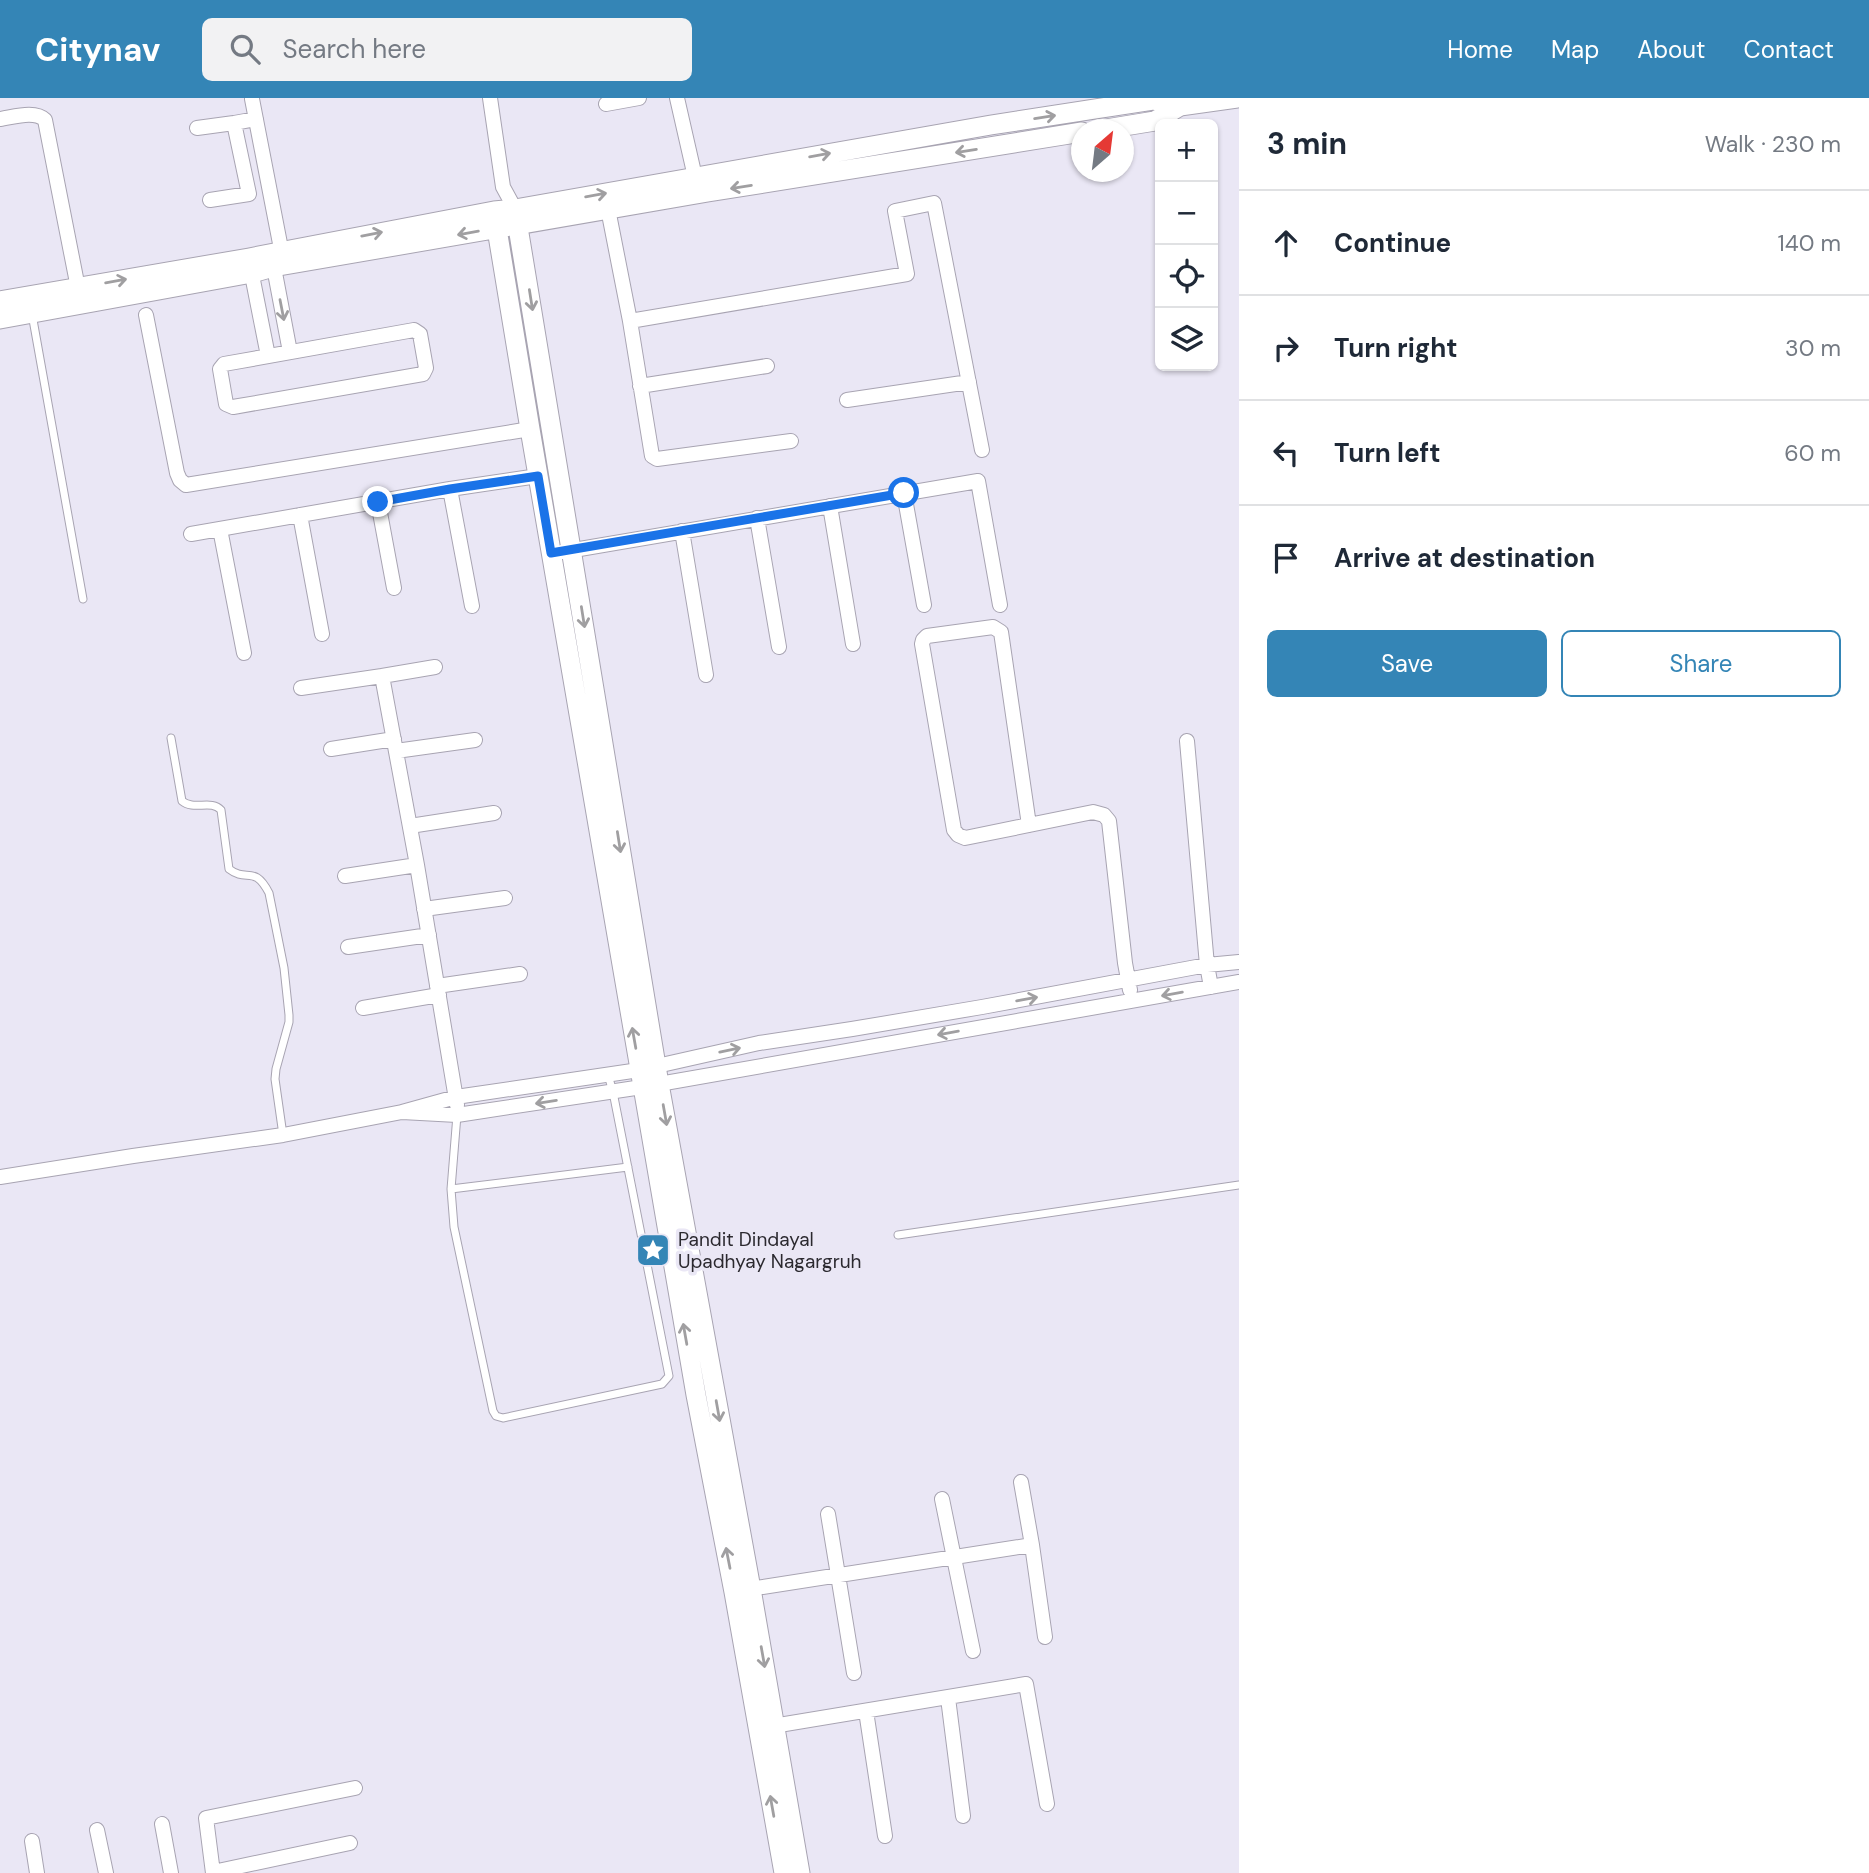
<!DOCTYPE html>
<meta charset="utf-8">
<style>
body{margin:0;font-family:"DM Sans",sans-serif;background:#f2f2f3;color:#1f2937}
.controls{position:absolute;right:21px;top:21px;display:grid;overflow:hidden;border-radius:10px;box-shadow:0 2px 5px #0004}
.controls button{width:63px;height:63px;display:grid;place-items:center;padding:0;border:0;border-bottom:2px solid #e0e1e3;background:#fff;color:#1f2937;font:35px sans-serif}
.compass{position:absolute;left:1071px;top:21px;width:63px;height:63px;border-radius:50%;background:#fff;box-shadow:0 2px 5px #0004;rotate:28deg}
.stop{position:absolute;width:21px;height:21px;margin:-16px;border:5px solid #1a73e8;border-radius:50%;background:#fff}
.stop.end{background:#1a73e8;border-color:#fff;box-shadow:0 2px 7px #0008}
.list{margin:0;padding:0;list-style:none}
h2{display:flex;justify-content:space-between;align-items:center;height:91px;margin:0;padding:0 28px;font-size:30px}
h2 small{font-size:23px;font-weight:400;color:#747a83}
.list li{display:grid;grid-template-columns:46px 1fr auto;gap:21px;align-items:center;box-sizing:border-box;height:105px;padding:0 28px;border-top:2px solid #e0e1e3}
.list b{display:block;font-size:26px;white-space:nowrap}
.list em{font-size:23px;font-style:normal;color:#747a83}
.actions{display:flex;gap:14px;padding:21px 28px}
.actions a{flex:1;padding:16px 0;border:2px solid #3485b6;border-radius:10px;text-align:center;font-size:24px;color:#3485b6}
.actions .main{background:#3485b6;color:#fff}
.icon{flex:none;width:38px;height:38px;fill:none;stroke:currentColor;stroke-width:2;stroke-linecap:round;stroke-linejoin:round}
.map{position:relative;flex:none;width:1239px;height:1775px;overflow:hidden}
header{display:flex;align-items:center;gap:42px;box-sizing:border-box;height:98px;padding:0 35px;background:#3485b6;color:#fff}
header strong{font-size:33px}
nav{display:flex;gap:38px;margin-inline-start:auto;font-size:24px}
.search{width:490px;height:63px;background:#f2f2f3;display:flex;align-items:center;gap:18px;box-sizing:border-box;padding:0 24px;border-radius:10px;color:#747a83;font-size:26px}
main{display:flex}
aside{flex:1;background:#fff}
.map>svg:first-child{display:block}
.lines{fill:none;stroke-linecap:round;stroke-linejoin:round}
.lane-casing{stroke:#a8a4b2;stroke-width:9}
.street-casing{stroke:#a8a4b2;stroke-width:16}
.secondary-casing{stroke:#a8a4b2;stroke-width:21}
.lane{stroke:#fff;stroke-width:7}
.street{stroke:#fff;stroke-width:14}
.secondary{stroke:#fff;stroke-width:19}
.oneway{stroke:#a09fa1}
.route{stroke:#1a73e8;stroke-width:9}
.labels{text-anchor:middle;dominant-baseline:central;stroke-width:7;stroke-linejoin:round;paint-order:stroke}
.poi-label{font-size:19px;fill:#2b292f;stroke:#eae7f5;text-anchor:start}
</style>
<header>
<strong>Citynav</strong>
<div class="search"><svg class="icon" aria-label="search" viewBox="0 0 24 24"><circle cx="10" cy="10" r="6"/><path d="M15 15l6 6"/></svg>Search here</div>
<nav><a>Home</a><a>Map</a><a>About</a><a>Contact</a></nav>
</header>
<main>
<div class="map">
<svg width="1239" height="1775" viewBox="0 0 1239 1775">
<rect width="100%" height="100%" fill="#eae7f5"/>
<g class="lines">
<!-- lane casing -->
<g class="lane-casing">
<path id="lane" d="M32 216 83 501
M171 640 182 703C194 713 211 701 221 712L229 771C247 785 254 766 269 795L284 870 289 917V924L276 971 275 981 283 1037
M457 1017 451 1091 454 1129 493 1313 496 1318 503 1320 662 1286 669 1278 613 994 608 977
M451 1091 628 1069
M898 1137 1239 1087"/>
</g>
<!-- street casing -->
<g class="street-casing">
<path id="street" d="M490 0 503 89 515 111
M677 0 695 79
M252 1 283 161
M606 6 639 0
M0 21C14 19 35 12 45 22L78 190
M197 30 234 25
M210 102 249 96 234 25 256 21
M608 111 630 223 652 358 657 361 791 343
M272 159 290 254
M250 167 268 258
M146 217 177 375 180 382 186 387 530 331
M630 223 907 176 895 113 934 105 982 352
M414 232 420 236 426 270 423 276 233 309 226 306 220 271 224 266Z
M640 288 767 268
M847 302 969 284
M450 391 472 508
M904 395 924 507
M378 404 394 490
M830 408 853 546
M300 417 322 536
M757 420 779 549
M220 431 244 555
M682 433 706 577
M191 436 450 391 538 378
M562 454 978 383 1000 507
M382 578 435 569
M301 590 382 578 417 767 457 1007
M1187 643 1207 867 1211 889
M331 651 394 641
M396 653 475 642
M1029 727 1001 534 993 529 927 538 923 542 922 546 954 732 958 737 965 740 1093 714 1104 717 1109 723 1125 865 1130 892
M410 728 494 715
M345 778 417 767
M424 811 505 800
M348 849 429 837
M1239 864 1207 867 982 909 852 931 759 945 639 972 456 999 402 1014 457 1017 642 989 1239 884
M437 888 520 876
M363 910 439 897
M0 1079 133 1058 283 1037 402 1014
M1021 1384 1032 1447 1045 1539
M942 1401 973 1553
M828 1416 854 1575
M743 1492 1032 1447
M948 1600 963 1718
M866 1613 885 1738
M767 1629 1026 1586 1047 1706
M162 1726 171 1775
M97 1732 106 1775
M32 1743 37 1775
M213 1774 350 1745
M213 1775 206 1720 355 1690"/>
</g>
<!-- secondary casing -->
<g class="secondary-casing">
<path id="secondary" d="M1100 32 1155 23 1180 8
M515 111 659 986 751 1491 800 1775
M494 113 530 331 696 1297 734 1494 784 1775
M0 203 249 160 494 113 515 111 991 27 1153 2 1180 8 1237 0
M0 221 252 175 273 169 708 94 1082 34"/>
</g>
<!-- lane -->
<use href="#lane" class="lane"/>
<!-- street -->
<use href="#street" class="street"/>
<!-- secondary -->
<use href="#secondary" class="secondary"/>
</g>
<!-- one-way arrows -->
<defs><path id="oneway-shaft" d="M-6 0H5M1.5-3L5.5 0L1.5 3" fill="none" stroke-width="1.6" stroke-linecap="round" stroke-linejoin="round" transform="scale(1.75)"/></defs>
<g class="oneway">
<use href="#oneway-shaft" transform="translate(1045 19) rotate(-9)"/>
<use href="#oneway-shaft" transform="translate(966 53) rotate(171)"/>
<use href="#oneway-shaft" transform="translate(820 57) rotate(-10)"/>
<use href="#oneway-shaft" transform="translate(741 89) rotate(171)"/>
<use href="#oneway-shaft" transform="translate(596 97) rotate(-10)"/>
<use href="#oneway-shaft" transform="translate(468 135) rotate(170)"/>
<use href="#oneway-shaft" transform="translate(372 136) rotate(-11)"/>
<use href="#oneway-shaft" transform="translate(116 183) rotate(-10)"/>
<use href="#oneway-shaft" transform="translate(531 202) rotate(81)"/>
<use href="#oneway-shaft" transform="translate(282 212) rotate(79)"/>
<use href="#oneway-shaft" transform="translate(583 519) rotate(81)"/>
<use href="#oneway-shaft" transform="translate(619 744) rotate(81)"/>
<use href="#oneway-shaft" transform="translate(1172 896) rotate(170)"/>
<use href="#oneway-shaft" transform="translate(1027 901) rotate(-10)"/>
<use href="#oneway-shaft" transform="translate(948 935) rotate(170)"/>
<use href="#oneway-shaft" transform="translate(634 940) rotate(-100)"/>
<use href="#oneway-shaft" transform="translate(730 952) rotate(-12)"/>
<use href="#oneway-shaft" transform="translate(546 1004) rotate(171)"/>
<use href="#oneway-shaft" transform="translate(665 1017) rotate(80)"/>
<use href="#oneway-shaft" transform="translate(685 1236) rotate(-100)"/>
<use href="#oneway-shaft" transform="translate(718 1313) rotate(80)"/>
<use href="#oneway-shaft" transform="translate(728 1460) rotate(-101)"/>
<use href="#oneway-shaft" transform="translate(763 1559) rotate(80)"/>
<use href="#oneway-shaft" transform="translate(772 1708) rotate(-100)"/>
</g>
<g class="lines">
<!-- route -->
<path class="route" d="M378 404 450 391 538 378 551 455 904 395"/>
</g>
<!-- icons -->
<defs>
<g id="sight-square" transform="scale(1.75)"><rect x="-9" y="-9" width="18" height="18" rx="4" fill="#3485b6" stroke="#eae7f5"/><path d="M0-6L1.8-2.2L6-1.7L2.9 1.2L3.7 5.4L0 3.3L-3.7 5.4L-2.9 1.2L-6-1.7L-1.8-2.2Z" fill="#fff"/></g>
</defs>
<g fill-rule="evenodd">
<use href="#sight-square" x="653" y="1152"/>
</g>
<g class="labels">
<!-- poi labels -->
<g class="poi-label">
<text x="678" y="1141">Pandit Dindayal<tspan x="678" dy="22">Upadhyay Nagargruh</tspan></text>
</g>
</g>
</svg>
<div class="controls">
<button>+</button>
<button>−</button>
<button><svg class="icon" aria-label="locate" viewBox="0 0 24 24"><circle cx="12" cy="12" r="6"/><path d="M12 2v4M12 18v4M2 12h4M18 12h4"/></svg></button>
<button><svg class="icon" aria-label="layers" viewBox="0 0 24 24"><path d="M12 4l9 5-9 5-9-5zM3 14l9 5 9-5"/></svg></button>
</div>
<svg class="compass" viewBox="-18 -18 36 36"><path d="M0-13l5 13h-10z" fill="#e53935"/><path d="M0 13l5-13h-10z" fill="#747a83"/></svg>
<div class="stop" style="left:904px;top:395px"></div>
<div class="stop end" style="left:378px;top:404px"></div>
</div>
<aside>
<h2>3 min<small>Walk · 230 m</small></h2>
<ul class="list">
<li><svg class="icon" aria-label="ahead" viewBox="0 0 24 24"><path d="M12 20V5M6 11l6-6 6 6"/></svg><div><b>Continue</b></div><em>140 m</em></li>
<li><svg class="icon" aria-label="right" viewBox="0 0 24 24"><path d="M7 20v-9h11M14 6l5 5-5 5"/></svg><div><b>Turn right</b></div><em>30 m</em></li>
<li><svg class="icon" aria-label="left" viewBox="0 0 24 24"><path d="M17 20v-9H6M10 6l-5 5 5 5"/></svg><div><b>Turn left</b></div><em>60 m</em></li>
<li><svg class="icon" aria-label="arrive" viewBox="0 0 24 24"><path d="M6 21V4h12l-3 4 3 4H6"/></svg><div><b>Arrive at destination</b></div></li>
</ul>
<div class="actions"><a class="main">Save</a><a>Share</a></div>
</aside>
</main>
